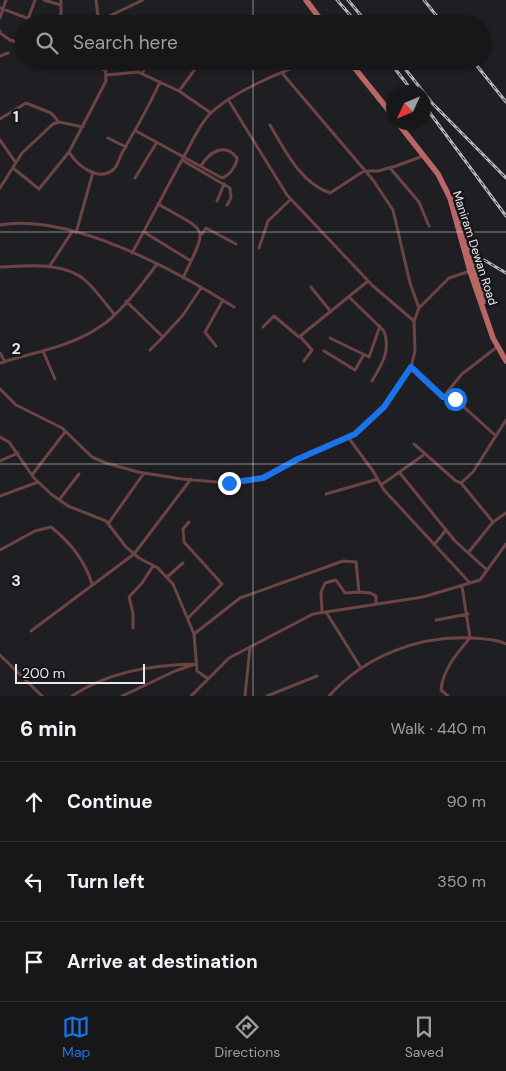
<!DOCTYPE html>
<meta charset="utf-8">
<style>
body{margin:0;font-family:"DM Sans",sans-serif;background:#242427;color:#f1f3f6}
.compass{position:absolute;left:386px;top:85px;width:45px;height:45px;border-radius:50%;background:#17171a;box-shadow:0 1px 4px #0004;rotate:226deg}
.scale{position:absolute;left:15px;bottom:12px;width:130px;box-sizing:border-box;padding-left:5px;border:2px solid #e8e8eb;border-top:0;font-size:14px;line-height:18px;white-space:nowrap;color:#e8e8eb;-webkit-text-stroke:4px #16161a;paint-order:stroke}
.stop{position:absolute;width:15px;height:15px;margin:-11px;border:4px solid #1a73e8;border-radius:50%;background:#fff}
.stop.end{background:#1a73e8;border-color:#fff;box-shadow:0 1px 5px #0008}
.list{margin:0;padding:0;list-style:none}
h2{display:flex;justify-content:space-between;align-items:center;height:65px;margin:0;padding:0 20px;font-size:21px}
h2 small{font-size:16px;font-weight:400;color:#9e9fa2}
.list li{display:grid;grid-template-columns:32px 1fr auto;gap:15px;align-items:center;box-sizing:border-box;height:80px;padding:0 20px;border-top:1px solid #363639}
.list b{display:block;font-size:19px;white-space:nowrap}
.list em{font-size:16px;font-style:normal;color:#9e9fa2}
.icon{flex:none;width:28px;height:28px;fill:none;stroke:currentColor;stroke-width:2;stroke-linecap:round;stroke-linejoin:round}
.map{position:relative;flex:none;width:506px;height:696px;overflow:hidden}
.search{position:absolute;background:#17171a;box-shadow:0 1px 4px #0004;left:15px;right:15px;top:15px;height:55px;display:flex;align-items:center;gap:12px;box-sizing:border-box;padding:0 18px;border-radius:28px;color:#9e9fa2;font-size:19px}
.sheet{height:305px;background:#17171a}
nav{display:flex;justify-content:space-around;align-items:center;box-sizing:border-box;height:70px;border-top:1px solid #363639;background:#17171a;font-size:14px;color:#9e9fa2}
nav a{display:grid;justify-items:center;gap:2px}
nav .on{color:#1a73e8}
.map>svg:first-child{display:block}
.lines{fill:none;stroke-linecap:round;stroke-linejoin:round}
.minor{stroke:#6c4443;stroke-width:3}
.primary{stroke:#b86765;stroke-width:5.5}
.rail-casing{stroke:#b8b8bc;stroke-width:3}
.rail{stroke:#16161a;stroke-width:1;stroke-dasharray:4;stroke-linecap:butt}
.route{stroke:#1a73e8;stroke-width:6}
.grid{fill:none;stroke:#e8e8eb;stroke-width:1;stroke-opacity:0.55}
.labels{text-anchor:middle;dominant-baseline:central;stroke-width:5;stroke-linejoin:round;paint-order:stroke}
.street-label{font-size:12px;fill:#e8e8eb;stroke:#16161a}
.grid-label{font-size:16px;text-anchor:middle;font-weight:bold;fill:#e8e8eb;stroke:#16161a;stroke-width:5;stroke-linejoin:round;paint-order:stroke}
</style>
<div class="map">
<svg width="506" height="696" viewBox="0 0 506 696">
<rect width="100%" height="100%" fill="#1f1f23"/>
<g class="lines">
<!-- minor -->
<path class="minor" d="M44 0 61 5
M96 0 99 24
M0 8 35 21 34 24
M0 18 6 0
M28 19 35 0
M99 21 143 0
M61 24V0
M0 31V33L10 40 24 44
M0 56 8 53
M86 61 106 71
M105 61 106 81 69 152C77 165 98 183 114 169 118 165 120 156 123 151 136 129 149 106 160 82
M282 73 373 180 393 210 410 283 419 308
M142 74 148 61
M106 75 138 72 179 91 211 113
M179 91 201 61
M229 101 287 195 373 286 414 321
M0 119 26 103 51 113 59 122
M270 125C285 151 301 183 330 193L364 171H378L396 166 423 156
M136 131 222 178C229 176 237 165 237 158 225 142 209 152 201 166
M108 138 126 147
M0 140 16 163
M182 160 230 188 231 198 227 205
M13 168 39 189 69 152
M390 168 419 202 429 226
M135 178 157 142
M0 188 22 153 53 124 59 122 83 127
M217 201 224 184
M158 204C210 234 208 224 183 278
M0 225C71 213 175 270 234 307
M144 232 191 261
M76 233 93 172
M202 234 206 228 236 244
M259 248 268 221 291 199
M132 253C151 219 169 183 188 149 195 136 202 121 213 111 235 91 283 71 311 61
M0 267C27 266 65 261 86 281 96 290 105 303 114 314
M49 267 72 232
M311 287 331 312
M349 297 384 331C391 351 382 364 372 381
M126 301 163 337 150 350
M263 327 274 316 299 337 368 281
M300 336 312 350 304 361
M163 337 183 315 201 288
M330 338 369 357 380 326
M216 346 205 332 223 300
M43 351 55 379
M324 351 355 370 363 356
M0 353 5 362
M0 363C34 352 71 347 101 326 120 314 144 282 157 264
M411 367 443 397 455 399 496 436
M0 389 16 405 62 428 92 457 106 463 138 472 182 479 229 483 263 478 298 459 355 434 383 407 411 367 415 351 414 321 419 308 449 278 470 271
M443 397 462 374 497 347
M0 437 9 442 34 478 51 494 68 506 106 521 126 547 139 558 158 568 173 584 194 634 197 671 207 678
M348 437 373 471 384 490 470 583
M414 444 456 481 461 483 473 472 506 420
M0 461 18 453
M399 472 455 541 486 569
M32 475 65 432
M461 483 493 522
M381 485 425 454
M326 494 378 479
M0 496 38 482
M59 500 79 474
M108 524 144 473
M434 545 446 530
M0 550 35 531 51 527C70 542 85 561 92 584
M468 553 493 522 506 513
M167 577 183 563
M322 612 321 592 325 583 336 580 345 593 359 592 370 593 376 596V604
M326 612 361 668
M188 618 222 584 184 542 183 529 189 522
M436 620 468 614
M133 628V613L129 597 142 583 153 566
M31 631 134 554 191 479
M194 634 240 598 343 561 356 562 359 592
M0 655 42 696
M72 696C108 672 151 665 195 664L175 671 122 696
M191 696 229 658 313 614 423 597 480 580 506 544
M245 696 250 647
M267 696 317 676
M329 696C365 656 419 635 472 638 485 639 495 639 506 644
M448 696 441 690C443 669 457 653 470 638L462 586"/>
<!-- primary -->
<path class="primary" d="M306 0 324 24
M349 61 394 117
M397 122 438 174 450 198 470 271 493 338 506 361
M453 196 485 301"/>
<!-- rail casing -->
<g class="rail-casing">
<path id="rail" d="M337 0 358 24
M348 0 368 24
M424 0 443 24
M389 61 413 92
M399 61 432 103 506 178
M473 61 506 102
M424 105 506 216
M484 260 506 273"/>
</g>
<!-- rail -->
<use href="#rail" class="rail"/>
</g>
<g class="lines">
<!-- route -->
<path class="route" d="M229 483 263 478 298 459 355 434 384 407 411 367 443 397 455 399"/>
</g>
<!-- grid -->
<path class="grid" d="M253 0V24M253 61V696M0 232H506M0 464H506"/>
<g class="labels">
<!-- street labels -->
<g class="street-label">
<text transform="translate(475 248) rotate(72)">Maniram Dewan Road</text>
</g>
</g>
<g class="grid-label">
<text x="16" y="122">1</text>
<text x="16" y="354">2</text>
<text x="16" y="586">3</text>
</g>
</svg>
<svg class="compass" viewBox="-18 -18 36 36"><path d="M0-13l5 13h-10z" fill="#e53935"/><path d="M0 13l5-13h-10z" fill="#9e9fa2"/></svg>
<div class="scale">200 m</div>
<div class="stop" style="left:455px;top:399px"></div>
<div class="stop end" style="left:229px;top:483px"></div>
<div class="search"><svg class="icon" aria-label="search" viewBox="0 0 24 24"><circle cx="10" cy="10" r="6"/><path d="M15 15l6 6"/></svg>Search here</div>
</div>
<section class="sheet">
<h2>6 min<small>Walk · 440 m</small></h2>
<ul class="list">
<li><svg class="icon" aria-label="ahead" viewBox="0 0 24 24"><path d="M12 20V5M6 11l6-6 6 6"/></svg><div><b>Continue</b></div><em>90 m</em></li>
<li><svg class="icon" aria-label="left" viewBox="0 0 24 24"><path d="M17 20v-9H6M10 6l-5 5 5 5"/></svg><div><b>Turn left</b></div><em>350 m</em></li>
<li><svg class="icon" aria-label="arrive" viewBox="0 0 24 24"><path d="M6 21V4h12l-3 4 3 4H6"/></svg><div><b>Arrive at destination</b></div></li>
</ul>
</section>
<nav>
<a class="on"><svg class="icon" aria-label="map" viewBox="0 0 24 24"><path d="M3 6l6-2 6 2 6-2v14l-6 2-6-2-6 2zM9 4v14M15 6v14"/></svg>Map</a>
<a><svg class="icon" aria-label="directions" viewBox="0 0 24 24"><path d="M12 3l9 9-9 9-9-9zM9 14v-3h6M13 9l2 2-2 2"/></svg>Directions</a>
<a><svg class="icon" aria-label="saved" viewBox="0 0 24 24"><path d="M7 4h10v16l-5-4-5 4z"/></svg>Saved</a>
</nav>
